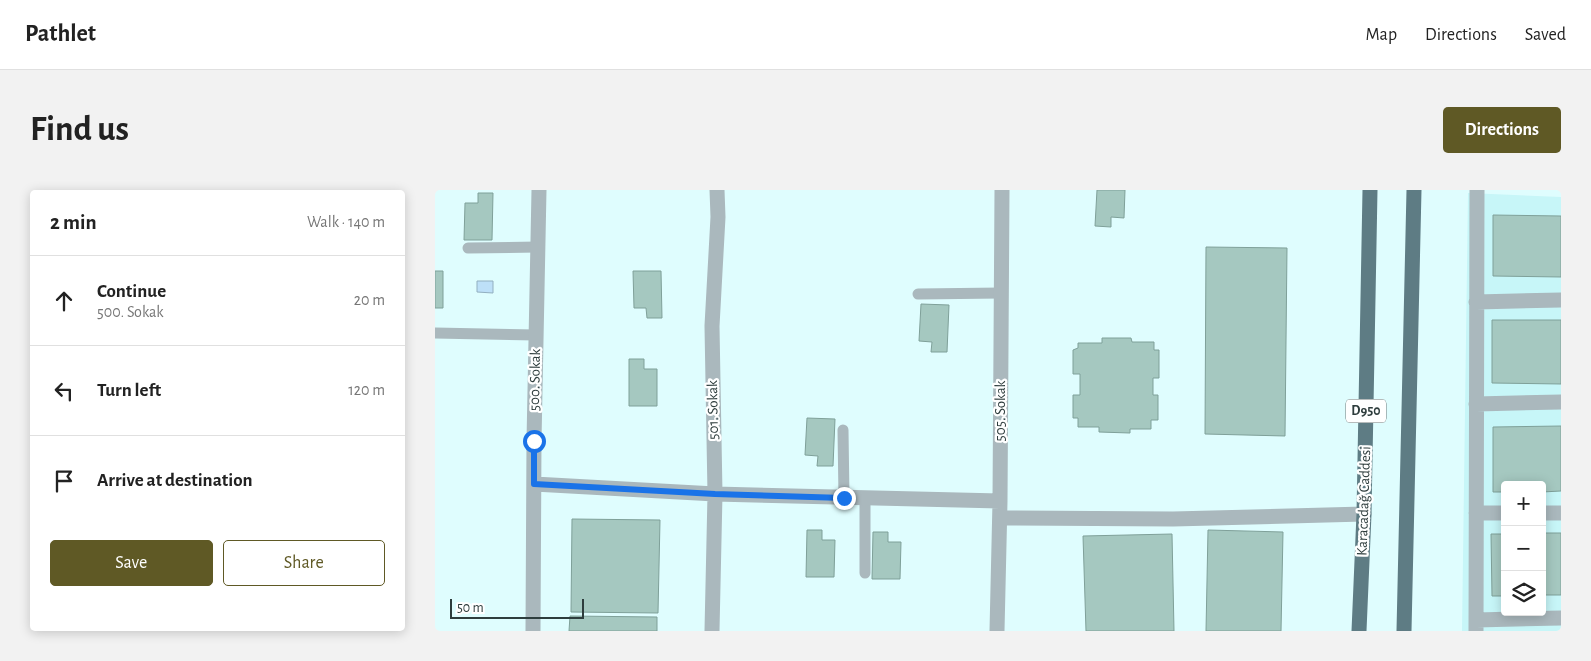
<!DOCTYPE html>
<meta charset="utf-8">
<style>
body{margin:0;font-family:"Alegreya Sans",sans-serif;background:#f2f2f2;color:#222}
.controls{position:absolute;right:15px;bottom:15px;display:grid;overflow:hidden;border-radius:5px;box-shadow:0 2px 12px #0003}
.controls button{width:45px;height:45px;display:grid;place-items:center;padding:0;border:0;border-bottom:1px solid #e0e0e0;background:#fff;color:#222;font:25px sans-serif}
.scale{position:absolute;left:15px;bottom:12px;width:134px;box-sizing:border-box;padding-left:5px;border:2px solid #2e3d3d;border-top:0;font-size:14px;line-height:18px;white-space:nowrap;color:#2e3d3d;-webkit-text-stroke:4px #fff;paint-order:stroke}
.stop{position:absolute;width:15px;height:15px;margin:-11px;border:4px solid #1a73e8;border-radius:50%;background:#fff}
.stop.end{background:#1a73e8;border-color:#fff;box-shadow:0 1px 5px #0008}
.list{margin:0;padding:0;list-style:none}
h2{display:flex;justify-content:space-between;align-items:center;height:65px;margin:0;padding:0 20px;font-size:21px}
h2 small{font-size:16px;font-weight:400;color:#767676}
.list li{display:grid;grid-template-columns:32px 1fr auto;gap:15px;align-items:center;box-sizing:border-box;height:90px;padding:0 20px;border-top:1px solid #e0e0e0}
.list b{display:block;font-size:19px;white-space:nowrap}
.list p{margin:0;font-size:16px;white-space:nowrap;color:#767676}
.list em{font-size:16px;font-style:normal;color:#767676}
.actions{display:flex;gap:10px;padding:15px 20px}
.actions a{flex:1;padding:11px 0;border:1px solid #5f5925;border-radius:5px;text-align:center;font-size:18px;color:#5f5925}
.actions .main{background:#5f5925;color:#fff}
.icon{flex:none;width:28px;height:28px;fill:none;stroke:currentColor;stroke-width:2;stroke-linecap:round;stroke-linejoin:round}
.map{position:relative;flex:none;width:1126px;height:441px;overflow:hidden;border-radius:5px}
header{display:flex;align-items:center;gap:30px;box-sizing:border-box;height:70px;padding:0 25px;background:#fff;border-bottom:1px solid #e0e0e0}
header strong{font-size:24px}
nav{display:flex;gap:28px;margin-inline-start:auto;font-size:18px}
.intro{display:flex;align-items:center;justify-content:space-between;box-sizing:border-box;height:120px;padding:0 30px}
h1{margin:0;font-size:35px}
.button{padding:12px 22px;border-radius:5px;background:#5f5925;color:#fff;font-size:18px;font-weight:700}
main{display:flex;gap:30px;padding:0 30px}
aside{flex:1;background:#fff;border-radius:5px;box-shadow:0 2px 12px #0003}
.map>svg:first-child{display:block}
.built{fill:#c7f6f8;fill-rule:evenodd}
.water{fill:#bde0f8;stroke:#92afc0}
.building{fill:#a5c8c0;stroke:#7fa099}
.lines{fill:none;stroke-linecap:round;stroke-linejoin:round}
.service{stroke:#aab8bd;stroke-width:11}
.minor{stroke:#aab8bd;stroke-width:15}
.trunk{stroke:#5e7c84;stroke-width:15}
.route{stroke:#1a73e8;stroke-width:6}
.labels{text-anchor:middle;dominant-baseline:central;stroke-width:4.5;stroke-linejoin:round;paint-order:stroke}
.shield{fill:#fff;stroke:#6d7777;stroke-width:1}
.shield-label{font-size:14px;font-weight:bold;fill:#2e3d3d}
.street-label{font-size:15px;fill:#2e3d3d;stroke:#fff}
</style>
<header>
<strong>Pathlet</strong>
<nav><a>Map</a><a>Directions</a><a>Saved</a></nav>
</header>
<div class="intro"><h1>Find us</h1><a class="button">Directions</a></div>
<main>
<aside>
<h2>2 min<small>Walk · 140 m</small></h2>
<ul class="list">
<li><svg class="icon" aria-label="ahead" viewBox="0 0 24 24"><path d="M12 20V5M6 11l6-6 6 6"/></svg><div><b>Continue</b><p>500. Sokak</p></div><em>20 m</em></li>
<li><svg class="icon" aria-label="left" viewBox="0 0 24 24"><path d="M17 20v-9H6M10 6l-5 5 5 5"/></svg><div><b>Turn left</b></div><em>120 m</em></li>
<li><svg class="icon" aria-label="arrive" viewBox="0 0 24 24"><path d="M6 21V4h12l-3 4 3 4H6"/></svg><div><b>Arrive at destination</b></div></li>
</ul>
<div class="actions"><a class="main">Save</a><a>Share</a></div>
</aside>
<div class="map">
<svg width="1126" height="441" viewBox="0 0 1126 441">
<rect width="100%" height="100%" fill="#dffdfe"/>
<!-- built -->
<path class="built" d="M1033 3 1126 7V441H1027ZM1070 295H1107V422H1070Z"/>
<!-- water -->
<path class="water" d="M42 91H58V103L42 102Z"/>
<!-- building -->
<path class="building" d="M662 0H690L689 28 676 27V37L660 36Z
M43 3H58L57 50H29L30 13H43Z
M1058 25 1126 26V87L1058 86Z
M771 57 852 58 850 246 770 244Z
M0 81H8V118H0Z
M198 81H226L227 128H212L211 118H199Z
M486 114 514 115 512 162H496L497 152 484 151Z
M1057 130H1126V194L1057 193Z
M667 148H696L697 152H719V160H724V188H718V205H723V230H716V239H695V243L664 242V237H643V228H638V205H645V184H638V160L643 158V153H667Z
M194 169H209V179H222V216H194Z
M372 228 400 229 398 276H382L383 266 370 265Z
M1126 236V301L1107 302V295H1070V302H1058V237Z
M137 329 225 330 223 423 136 422Z
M372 340H387V350H400L399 387H371Z
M773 340 848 342 846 441H771Z
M438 342H453V352H466L465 389H437Z
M1107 343H1126V405H1107Z
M737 344 739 441H651L648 346Z
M1056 344H1070V406H1057Z
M135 426 222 427V441H134Z"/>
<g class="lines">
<!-- service -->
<path class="service" d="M33 58 103 57
M483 104 566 103
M0 143 101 145
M408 240 409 308
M430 308V383"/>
<!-- minor -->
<path class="minor" d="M1041 112 1126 110
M1041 214 1126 212
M99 294 280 304 565 311
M1041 323H1070
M1107 323H1126
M565 328 738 329 929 324
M1041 430 1126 428
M98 441 99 251 104 0
M277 441 280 304 277 136 283 27 282 0
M562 441 565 311 567 0
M1041 441 1042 0"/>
<!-- trunk -->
<path class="trunk" d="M924 441 929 324 935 0
M969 441 979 0"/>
</g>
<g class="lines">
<!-- route -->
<path class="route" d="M99 251V294L280 304 409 308"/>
</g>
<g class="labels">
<!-- shield labels -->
<rect class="shield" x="911" y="209.5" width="40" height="23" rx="4"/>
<g class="shield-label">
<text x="931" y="221">D950</text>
</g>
<!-- street labels -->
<g class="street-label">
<text transform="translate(100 190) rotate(-89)">500. Sokak</text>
<text transform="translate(278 220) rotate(-91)">501. Sokak</text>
<text transform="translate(565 221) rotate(-90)">505. Sokak</text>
<text transform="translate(929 311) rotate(-88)">Karacadağ Caddesi</text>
</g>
</g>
</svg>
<div class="controls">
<button>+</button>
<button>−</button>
<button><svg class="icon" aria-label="layers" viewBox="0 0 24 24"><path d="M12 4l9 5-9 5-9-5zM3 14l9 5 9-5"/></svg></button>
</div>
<div class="scale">50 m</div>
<div class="stop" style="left:99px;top:251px"></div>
<div class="stop end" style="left:409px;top:308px"></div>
</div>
</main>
